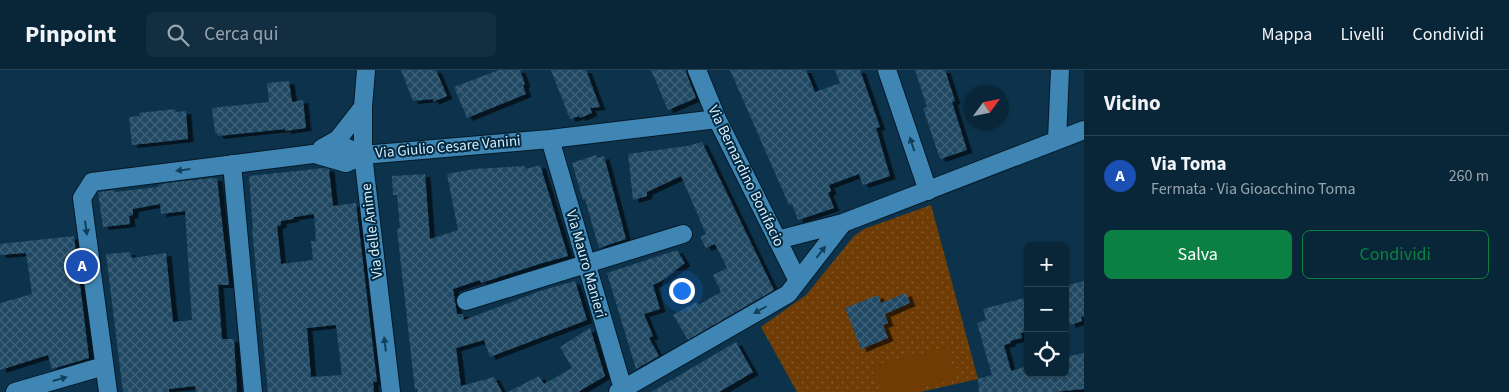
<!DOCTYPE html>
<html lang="it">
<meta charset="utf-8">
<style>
body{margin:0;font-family:"Source Sans 3",sans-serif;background:#122e40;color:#f1f3f6}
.controls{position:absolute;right:15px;bottom:15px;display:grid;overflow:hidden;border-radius:8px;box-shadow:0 1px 4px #0004}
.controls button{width:45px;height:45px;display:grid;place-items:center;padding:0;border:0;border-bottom:1px solid #294353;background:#092638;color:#f1f3f6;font:25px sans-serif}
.compass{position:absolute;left:964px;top:15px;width:45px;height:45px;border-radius:50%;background:#092638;box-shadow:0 1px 4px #0004;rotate:57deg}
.you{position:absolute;left:681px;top:220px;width:18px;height:18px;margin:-12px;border:4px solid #fff;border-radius:50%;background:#1a73e8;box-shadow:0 0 0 8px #1a73e833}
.badge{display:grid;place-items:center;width:32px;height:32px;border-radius:50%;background:#0b8043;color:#fff;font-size:16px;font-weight:700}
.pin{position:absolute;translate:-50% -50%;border:2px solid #fff;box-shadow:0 1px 5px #0006}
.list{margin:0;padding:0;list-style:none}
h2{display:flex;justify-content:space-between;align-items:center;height:65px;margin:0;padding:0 20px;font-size:21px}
h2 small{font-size:16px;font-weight:400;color:#99a5ae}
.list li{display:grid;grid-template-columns:32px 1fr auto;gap:15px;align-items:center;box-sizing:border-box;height:80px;padding:0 20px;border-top:1px solid #294353}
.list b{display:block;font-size:19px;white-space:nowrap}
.list p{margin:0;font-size:16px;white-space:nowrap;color:#99a5ae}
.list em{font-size:16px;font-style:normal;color:#99a5ae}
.actions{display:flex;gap:10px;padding:15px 20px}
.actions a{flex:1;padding:11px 0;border:1px solid #0b8043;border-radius:8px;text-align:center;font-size:18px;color:#0b8043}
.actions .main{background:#0b8043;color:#fff}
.icon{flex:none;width:28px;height:28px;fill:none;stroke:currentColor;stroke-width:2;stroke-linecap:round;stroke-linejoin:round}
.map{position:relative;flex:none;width:1084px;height:322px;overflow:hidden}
header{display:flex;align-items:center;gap:30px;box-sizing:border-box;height:70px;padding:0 25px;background:#092638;border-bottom:1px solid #294353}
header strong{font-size:24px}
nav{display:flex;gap:28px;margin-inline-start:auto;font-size:18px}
.search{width:350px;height:45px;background:#122e40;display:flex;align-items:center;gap:12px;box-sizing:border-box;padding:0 18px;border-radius:8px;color:#99a5ae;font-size:19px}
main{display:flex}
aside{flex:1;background:#092638}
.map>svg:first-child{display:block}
.park{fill:url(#park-dots)}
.pitch{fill:#6e3c04}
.building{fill:url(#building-cross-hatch);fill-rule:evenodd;filter:url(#shadow)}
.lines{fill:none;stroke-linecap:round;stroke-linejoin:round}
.minor-casing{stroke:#041a28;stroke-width:20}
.minor{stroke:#3f86b5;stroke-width:18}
.oneway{fill:#10405d}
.labels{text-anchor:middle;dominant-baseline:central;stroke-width:4;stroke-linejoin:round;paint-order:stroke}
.street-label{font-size:15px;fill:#d8edfd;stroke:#012940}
</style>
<header>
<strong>Pinpoint</strong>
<div class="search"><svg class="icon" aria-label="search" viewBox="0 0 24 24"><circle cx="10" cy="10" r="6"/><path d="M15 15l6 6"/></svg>Cerca qui</div>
<nav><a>Mappa</a><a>Livelli</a><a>Condividi</a></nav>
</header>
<main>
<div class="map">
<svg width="1084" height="322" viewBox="0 0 1084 322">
<defs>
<pattern id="park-dots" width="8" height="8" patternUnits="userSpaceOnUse" patternTransform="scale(1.25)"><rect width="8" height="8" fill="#6e3c04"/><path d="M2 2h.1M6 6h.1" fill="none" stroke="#82582a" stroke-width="1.8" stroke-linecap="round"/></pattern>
<pattern id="building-cross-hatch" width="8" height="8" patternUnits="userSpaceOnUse" patternTransform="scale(1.25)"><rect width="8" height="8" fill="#204863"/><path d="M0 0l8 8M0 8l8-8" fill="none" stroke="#40637a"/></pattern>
<filter id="shadow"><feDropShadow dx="5.5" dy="3" stdDeviation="0" flood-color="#0009"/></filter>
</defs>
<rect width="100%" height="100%" fill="#0c334b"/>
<!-- park -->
<path class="park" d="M931 135 978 309 920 322H797L761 257 806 225 854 166 864 159Z"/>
<!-- pitch -->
<path class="pitch" d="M948 277 956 309 903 322H880L874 295Z"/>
<!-- building -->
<path class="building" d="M401 0H436L447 26 433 32V29L413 31Z
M499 0H520L525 14 523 15 526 24 467 48 454 17Z
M551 0H586L600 37 590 38 592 43 580 48 579 46 570 49Z
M651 0H685L696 28 668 40Z
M730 0H806L815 22 840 13 835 0H860L880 57 876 58 890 106 863 115 859 104 829 115 831 121 828 123 834 138 798 150 792 134 789 135Z
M915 0H945L955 31 952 32 967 80 940 89 923 38 927 37Z
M289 11 292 32 303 30 306 58 285 61V59L218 66 217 63H215L212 38 269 32 267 13Z
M175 39 176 42 186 41 188 69 132 75 129 47 140 46 139 43Z
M702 72 774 220 688 270 673 245 696 232 698 235 721 222 713 205 727 198 715 174 706 178 700 167 706 164 681 106 647 122V126L633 130 628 84 687 76Z
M596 85 597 88 604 86 626 169 599 178 585 129 583 130 572 93Z
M540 95 568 186 539 194 481 213 480 210 453 219 457 244H463L464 250 540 221 575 211 587 250 490 287 484 270 456 278 461 316 494 307 502 322H418L417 319 415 320 397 159 400 158 397 125H393L392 106 425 104 430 169 458 160 447 104 474 99 525 96 526 99Z
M325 98 329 99 333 136 356 133 377 312H373L374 322H268L252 159H253L249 106ZM314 144 316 171H311L313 190 281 194 277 156 281 155V151L293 149 294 147ZM336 255 342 305 311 307 307 258Z
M217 108 229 215H218L222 269H234L237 322H196L195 316 169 319V322H123L106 184 130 182 132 188 166 183 173 252 192 250 185 141 161 144 160 134 133 139V145L129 146 130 154 103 157 98 122 115 120V122L158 117V115L167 113 203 109Z
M74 166 89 288 52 299 48 285 0 300V233L32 224 26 183 0 185V174Z
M677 180 685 193 663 210 653 215 660 239 644 244 653 266 649 268 659 286 636 299 607 203Z
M1084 211V246L1081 247 1082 251 1070 255 1069 250 1065 251V216Z
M906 223 910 233 885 244 888 253 883 255 888 268 861 279 845 238 878 225 881 233Z
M1028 227V261L1021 263 1022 268 1010 271 1011 273 1004 275 1011 301 1028 296V303H1065V287L1084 283V319L1053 322H979L978 309 992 305 977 253 986 250 983 239Z
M590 258 605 306 578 322H508L539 306 544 314 572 298 560 277Z
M736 272 753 302 719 322H651Z"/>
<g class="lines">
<!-- minor casing -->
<g class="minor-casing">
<path id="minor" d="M366 0 363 37V85L391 322
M697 0 717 49 798 211
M887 0 928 121
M550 69 623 319
M1057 70 1060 0
M322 78 338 69 363 37
M318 85 346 93 363 85
M232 94 253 322
M777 170 843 153 1084 60
M466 231 683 164
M15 322 104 296
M108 322 82 128 92 112 313 84 345 77 363 85 550 69 717 49
M618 322 788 224 843 153"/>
</g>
<!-- minor -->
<use href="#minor" class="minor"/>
</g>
<!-- one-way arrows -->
<defs><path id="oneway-solid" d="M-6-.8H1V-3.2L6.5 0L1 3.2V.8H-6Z" transform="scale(1.25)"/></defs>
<g class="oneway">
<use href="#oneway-solid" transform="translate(912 74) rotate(-108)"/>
<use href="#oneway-solid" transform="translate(183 100) rotate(173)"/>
<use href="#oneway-solid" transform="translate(86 158) rotate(82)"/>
<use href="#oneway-solid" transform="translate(821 182) rotate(-52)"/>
<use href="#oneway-solid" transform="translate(760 240) rotate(150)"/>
<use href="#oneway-solid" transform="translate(385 274) rotate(-97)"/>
<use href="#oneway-solid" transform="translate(60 309) rotate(-16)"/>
</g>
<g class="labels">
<!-- street labels -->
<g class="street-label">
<text transform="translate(448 77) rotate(-5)">Via Giulio Cesare Vanini</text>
<text transform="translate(746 106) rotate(64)">Via Bernardino Bonifacio</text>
<text transform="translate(372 161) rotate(-97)">Via delle Anime</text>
<text transform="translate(586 194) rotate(74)">Via Mauro Manieri</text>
</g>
</g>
</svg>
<div class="controls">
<button>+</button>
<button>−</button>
<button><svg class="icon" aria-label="locate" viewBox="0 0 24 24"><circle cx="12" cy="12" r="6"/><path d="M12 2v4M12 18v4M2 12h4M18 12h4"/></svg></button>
</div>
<svg class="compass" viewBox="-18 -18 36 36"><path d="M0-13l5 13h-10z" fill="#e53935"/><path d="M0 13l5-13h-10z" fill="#99a5ae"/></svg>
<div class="you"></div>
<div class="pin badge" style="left:82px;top:196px;background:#1a4fb4">A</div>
</div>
<aside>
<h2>Vicino<small></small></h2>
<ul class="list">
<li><span class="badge" style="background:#1a4fb4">A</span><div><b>Via Toma</b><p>Fermata · Via Gioacchino Toma</p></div><em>260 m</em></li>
</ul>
<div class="actions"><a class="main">Salva</a><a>Condividi</a></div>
</aside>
</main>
